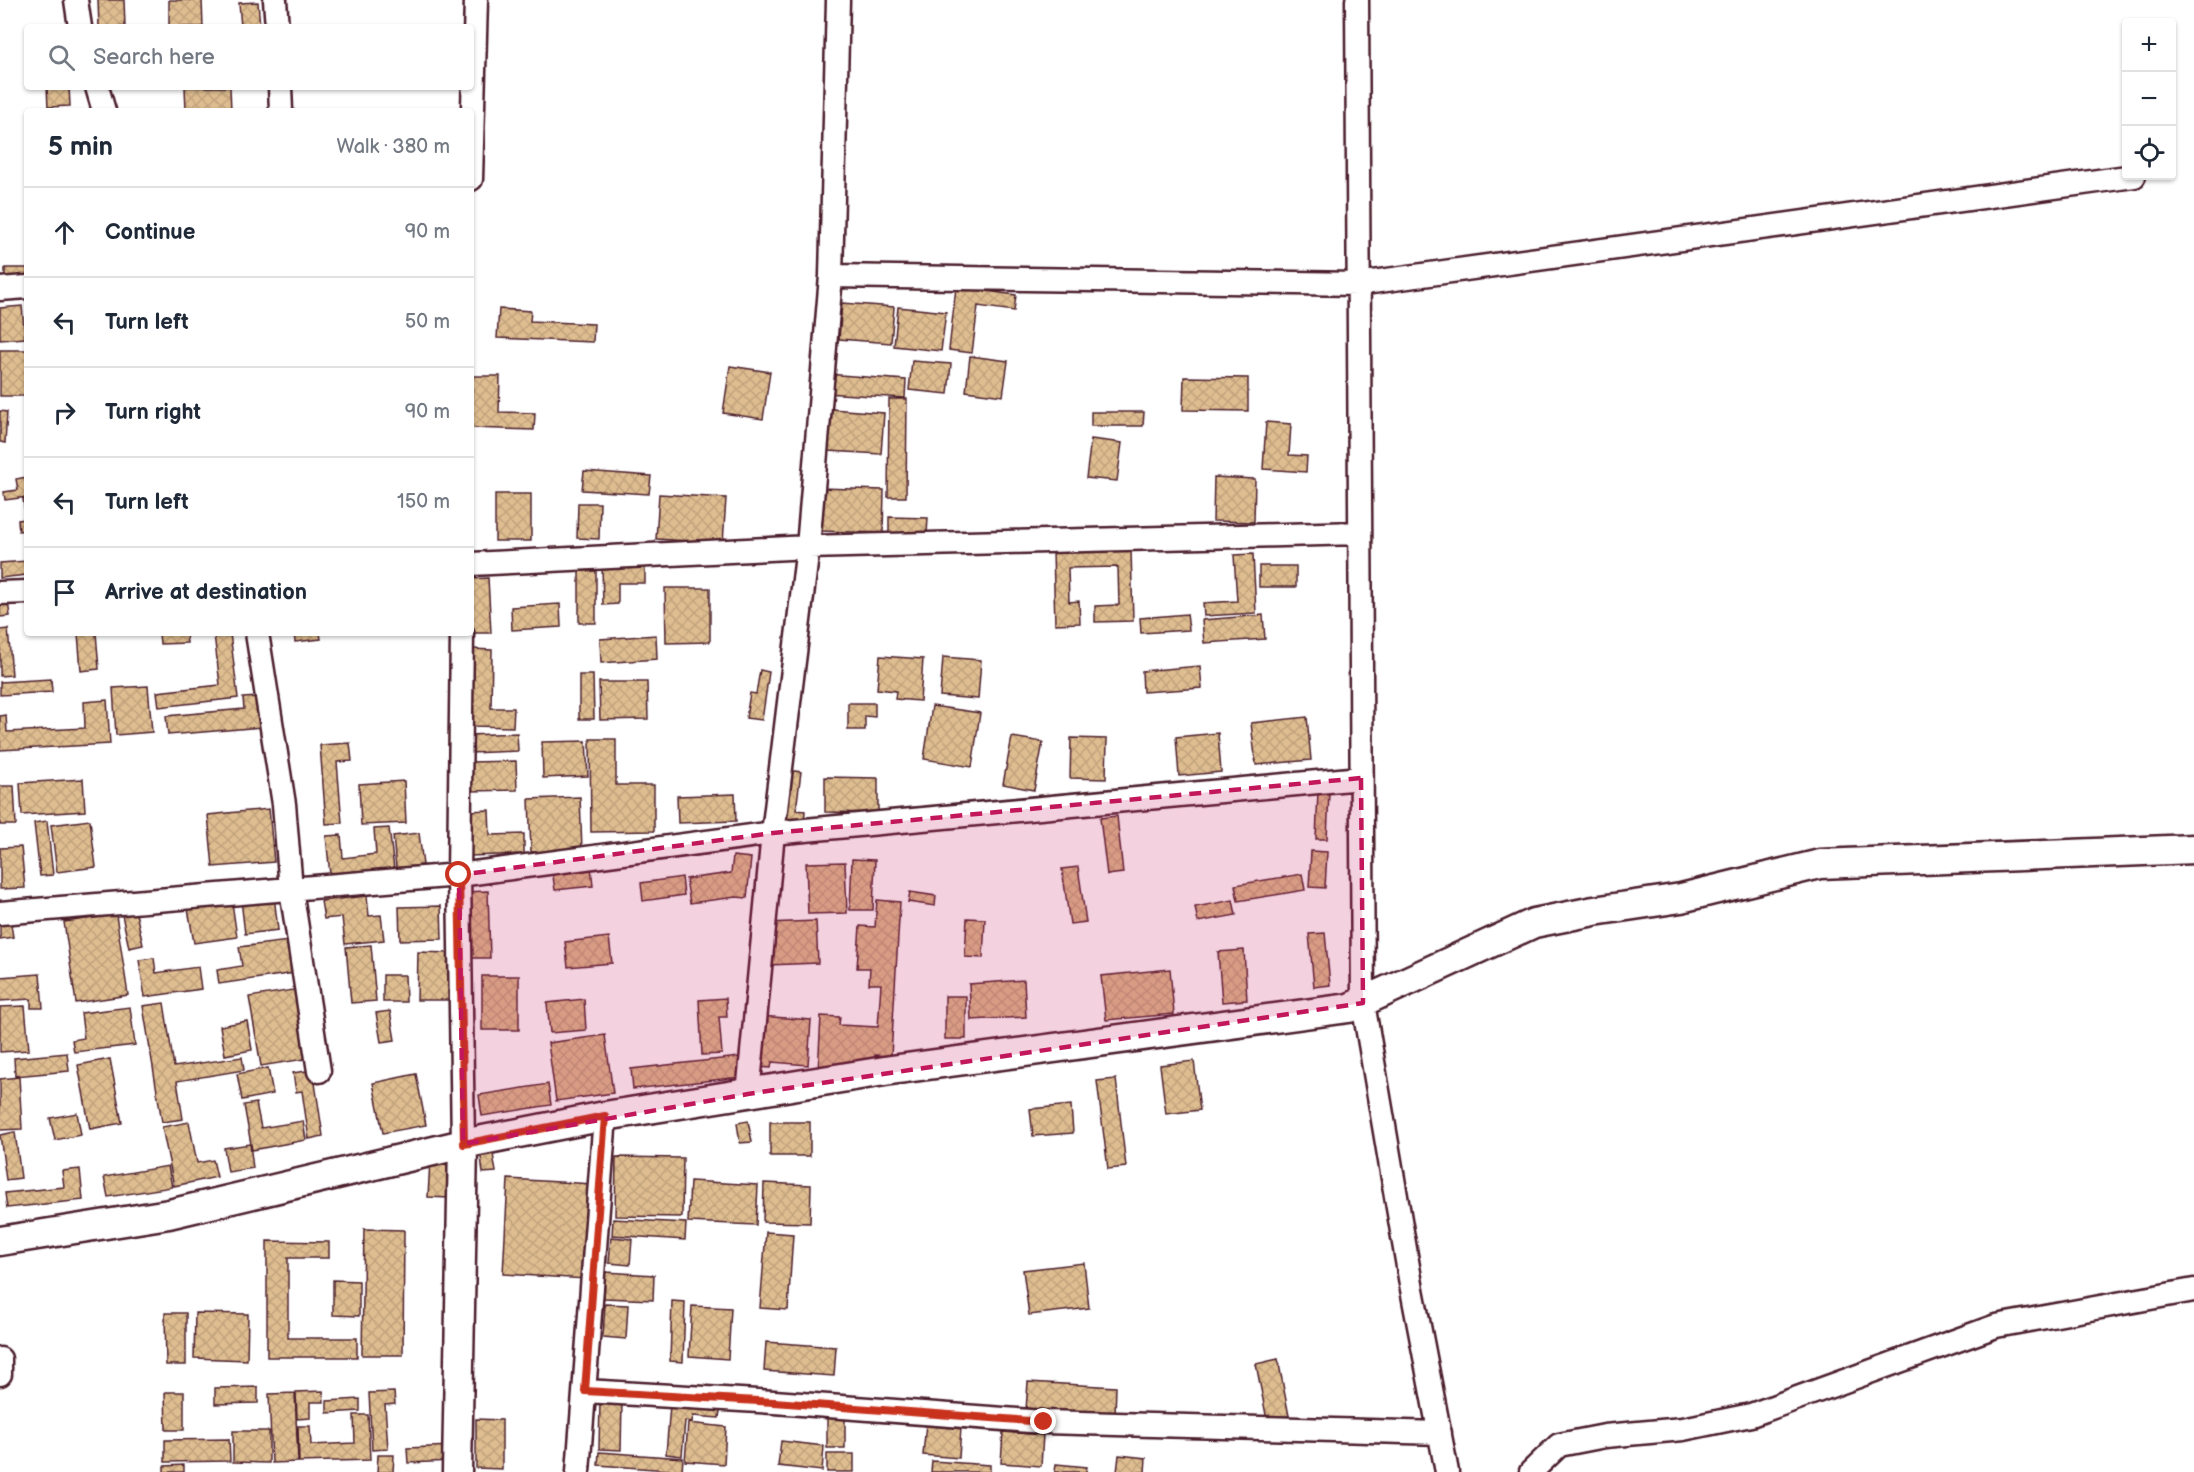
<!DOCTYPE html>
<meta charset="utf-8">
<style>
body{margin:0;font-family:"Balsamiq Sans",sans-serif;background:#f6f6f7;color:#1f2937}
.controls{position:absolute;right:18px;top:18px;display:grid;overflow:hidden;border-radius:6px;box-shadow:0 2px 4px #0004}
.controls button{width:54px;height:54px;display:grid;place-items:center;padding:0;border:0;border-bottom:2px solid #e0e1e3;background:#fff;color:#1f2937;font:30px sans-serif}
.stop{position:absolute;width:18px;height:18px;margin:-14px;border:4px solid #c8321e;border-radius:50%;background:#fff}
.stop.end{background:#c8321e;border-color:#fff;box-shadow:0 2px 6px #0008}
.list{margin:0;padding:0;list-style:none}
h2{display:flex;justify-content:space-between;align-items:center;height:78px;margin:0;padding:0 24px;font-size:26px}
h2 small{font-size:20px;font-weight:400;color:#747a83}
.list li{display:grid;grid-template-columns:39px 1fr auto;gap:18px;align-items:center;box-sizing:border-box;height:90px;padding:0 24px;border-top:2px solid #e0e1e3}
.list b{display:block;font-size:22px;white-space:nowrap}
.list em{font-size:20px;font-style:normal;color:#747a83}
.icon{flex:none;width:33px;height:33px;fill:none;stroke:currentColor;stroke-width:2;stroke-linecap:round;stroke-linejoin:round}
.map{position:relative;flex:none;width:2194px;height:1472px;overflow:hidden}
.search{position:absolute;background:#fff;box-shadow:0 2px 4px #0004;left:24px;top:24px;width:450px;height:66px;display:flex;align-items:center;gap:15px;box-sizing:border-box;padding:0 21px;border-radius:6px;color:#747a83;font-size:22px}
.panel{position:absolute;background:#fff;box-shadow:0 2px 4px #0004;left:24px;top:108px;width:450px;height:528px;border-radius:6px}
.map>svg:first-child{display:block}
.building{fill:url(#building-cross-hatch);stroke:#4a1f2b;stroke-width:1.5}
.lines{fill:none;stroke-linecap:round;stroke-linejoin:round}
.minor-casing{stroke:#4a1f2b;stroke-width:27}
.tertiary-casing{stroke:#4a1f2b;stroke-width:33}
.minor{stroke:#fff;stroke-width:22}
.tertiary{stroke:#fff;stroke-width:28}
.route{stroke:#c8321e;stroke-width:8}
.marked{fill:#c2185b;fill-opacity:0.2;stroke:#c2185b;stroke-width:4.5;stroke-dasharray:12 8;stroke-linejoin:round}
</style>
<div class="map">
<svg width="2194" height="1472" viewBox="0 0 2194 1472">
<defs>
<pattern id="building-cross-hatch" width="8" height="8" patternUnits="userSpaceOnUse" patternTransform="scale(1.5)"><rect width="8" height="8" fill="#debd90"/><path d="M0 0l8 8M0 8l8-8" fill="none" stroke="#c0a27c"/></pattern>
</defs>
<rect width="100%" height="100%" fill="#fff"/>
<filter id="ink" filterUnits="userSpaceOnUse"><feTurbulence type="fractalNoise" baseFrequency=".0167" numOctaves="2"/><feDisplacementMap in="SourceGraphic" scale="12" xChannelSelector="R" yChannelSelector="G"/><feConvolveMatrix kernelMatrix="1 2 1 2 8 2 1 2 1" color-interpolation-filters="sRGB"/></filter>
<g filter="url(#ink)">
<!-- building -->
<path class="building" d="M98 0H124L125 27H99Z
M169 0H202L203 27H169Z
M258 2 260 27H241L239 3Z
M47 87H69L70 106 48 107Z
M185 87H230L231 111H186Z
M5 268H27V281H5Z
M956 287 1016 295 1014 311 978 306 972 353 949 350Z
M842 303 894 307 891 343 839 339Z
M22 306 25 338 0 340V308Z
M898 307 946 312 941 351 894 346Z
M499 309 531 311 530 321 594 324 593 342 497 338Z
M0 350H27V396H0Z
M970 356 1008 361 1003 396 966 391Z
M912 361 951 364 948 394 909 390Z
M730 366 770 372 763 419 723 413Z
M826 374 906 380 905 398 824 393Z
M472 376H500L499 412 535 413 534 430 471 428Z
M1184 377 1248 378V411L1183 410Z
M889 399H907L906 497H888Z
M831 409 884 413 881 454 828 451Z
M0 411 7 412 5 443 0 442Z
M1091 412H1144L1143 426H1091Z
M1266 422 1291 424 1289 455 1307 456 1306 472 1263 469Z
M1091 439 1122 443 1117 481 1086 478Z
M584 471 651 476 649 494 582 490Z
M27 477V497L5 500 4 492 18 490 16 479Z
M1214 477 1255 479 1254 522 1213 521Z
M820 488 884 490 883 533 819 531Z
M495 494H531V541H495Z
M659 494 726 498 723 543 656 539Z
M27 498V530L19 531 18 520 26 519 23 499Z
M578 503H600L599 539 577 538Z
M889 517 928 518 927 534 889 533Z
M1131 550 1133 621 1095 622V606L1119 605 1118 567 1068 568 1069 602 1079 601 1080 623 1055 624 1053 552Z
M1253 554 1256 613 1204 616 1203 603 1237 601 1234 555Z
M27 561V575L0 578V563Z
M645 565V583H618V604L603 605 602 566Z
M1259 566H1296V587H1259Z
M579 571H596V623H579Z
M488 578 491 633H470L471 579Z
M665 588H710V642L666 643Z
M0 601H8L10 616 0 617Z
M560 604 561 627 512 630 511 607Z
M1187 614 1189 630 1141 633 1140 618Z
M1263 615 1265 639 1204 643 1202 620Z
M8 629 12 675 0 676V630Z
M78 633H96L99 669 81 671Z
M159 633H186L187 643 160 644Z
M230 633 238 698 159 707 157 692 220 685 214 634Z
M294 633H320L321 639 295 642Z
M656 635 657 659 601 663 600 639Z
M472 649 492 650 491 708H514L513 727 471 726Z
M880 656 923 659 920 701 895 699 896 691 877 689Z
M943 657 981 660 978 699 940 696Z
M1200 666 1202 688 1143 692 1142 671Z
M760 670 769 672 762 720 746 718 750 693 756 694Z
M579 675H593L594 719H579Z
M51 679 52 692 0 695V682Z
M599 682H647L648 719 600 720Z
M148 686 152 732 116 735 113 688Z
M259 697 262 727 168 735 166 716 244 709 243 698Z
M107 700 110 744 0 750V716L6 715 7 732 85 728 84 702Z
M848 703H875V717L865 716V730H848Z
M932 706 980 713 972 767 924 759Z
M1307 717 1311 760 1256 765 1251 723Z
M517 733 518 751 470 753 469 735Z
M1218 733 1221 772 1179 776 1176 737Z
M1012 737 1043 742 1034 790 1003 784Z
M1071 738 1107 739 1106 779 1070 778Z
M590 739H616V785H654V831L591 832Z
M586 741 588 776 543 778 542 742Z
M350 743 352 761 337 762 342 823 326 824 320 745Z
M516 761 517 790 471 791V762Z
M788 770 801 772 796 810 805 811 804 825 781 824Z
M825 777 878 778V813L825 812Z
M83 779 85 811 22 815 20 783Z
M404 781 406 823 361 825 359 784Z
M0 786H14L16 825H0Z
M1318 791 1329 792 1327 839H1316Z
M735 794 736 821 678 823 677 796Z
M580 797 582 851 531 852 529 799Z
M269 809 274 862 213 867 208 815Z
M489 810 490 835 524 834V854L471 856 470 811Z
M1117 816 1123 873 1107 875 1100 818Z
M90 820 96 867 57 872 51 825Z
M47 821 53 875 40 876 34 823Z
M389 828 394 869 330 875 326 836 341 835 343 858 376 854 374 829Z
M419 833 423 865 396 868 393 836Z
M21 847 25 888 0 889V848Z
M1311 851 1327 852 1325 888 1309 887Z
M733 856 751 858 747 898 736 897 690 903 686 879 731 873Z
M852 859 875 860 873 910H850Z
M845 862 847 913 808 914 806 863Z
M591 866 593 886 555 890 552 870Z
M1078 867 1086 922 1070 924 1062 869Z
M1302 874 1305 890 1238 901 1235 885Z
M682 877 684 895 643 901 641 883Z
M488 891 490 958H465L463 892Z
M910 892 936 896 935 906 908 902Z
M231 896 237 937 194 943 187 903Z
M274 896 278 930 245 934 241 900Z
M367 896 369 916 381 915 384 940 345 944 342 917 324 919 321 901Z
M877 900 900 902 891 1056 875 1055 874 1068 818 1072 821 1016 840 1017 839 1025 878 1027 881 984H869L870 968H857L860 926 875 927Z
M1233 900 1236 915 1198 922 1195 907Z
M441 906 442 939 400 940 399 907Z
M136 913 143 945 129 948 122 915Z
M116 915 128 995 76 1003 64 922Z
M10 918 13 937 0 939V920Z
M967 918 985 919 983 958 965 957Z
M816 921 818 963 768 965 766 923Z
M1325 933 1330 985 1314 987 1309 934Z
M609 937 612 963 568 967 565 942Z
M289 941 294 973 219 984 217 970 242 966 239 947Z
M371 945 376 1001 351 1003 346 947Z
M1244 950 1247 1000 1222 1002 1218 952Z
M418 952 450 953 449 1000H417Z
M154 958 156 973 198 967 201 989 145 997 139 960Z
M1170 969 1174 1014 1106 1020 1101 976Z
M40 974 43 1008H31V999L0 1001V977Z
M383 975H405L406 1002H383Z
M482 976H519V1030H482Z
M1024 980 1026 1017 971 1020 969 984Z
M299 989 311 1058 261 1066 249 997Z
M945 996H966V1039H945Z
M726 998 727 1017H719L722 1054 702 1055 699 1000Z
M584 999 586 1030 550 1033 547 1003Z
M164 1003 174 1067 242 1057 244 1070 177 1081 183 1119 162 1122 143 1006Z
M25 1006 29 1050 0 1052V1007Z
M130 1007 135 1045 74 1052 72 1040 84 1038 81 1013Z
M390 1011 395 1040 381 1042 376 1013Z
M760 1016 811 1020 808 1065 772 1062 771 1068 756 1067Z
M247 1021 252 1050 225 1055 220 1026Z
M605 1035 613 1093 556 1101 548 1043Z
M67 1053 69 1071 15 1076 14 1058Z
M739 1057 741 1077 633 1089 631 1069Z
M110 1059 122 1123 90 1129 78 1065Z
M1194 1061 1200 1110 1166 1114 1160 1065Z
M268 1068 273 1094 242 1100 237 1074Z
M313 1070 323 1136 309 1139 302 1091 296 1092 293 1073Z
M416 1074 426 1125 383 1133 373 1083Z
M19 1077 22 1129 0 1130V1079Z
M1116 1079 1126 1167 1108 1169 1097 1081Z
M548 1084 551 1105 482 1116 479 1095Z
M256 1103 261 1128 303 1121 306 1140 252 1150 244 1105Z
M1071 1105 1073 1133 1033 1136 1030 1109Z
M77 1113 81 1135 55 1140 50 1118Z
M748 1121 752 1142 740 1143 737 1123Z
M189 1122 197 1163 213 1160 217 1177 174 1186 162 1127Z
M770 1122H810V1156H770Z
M15 1132 21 1178 6 1180 0 1135Z
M250 1144 253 1168 228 1172 224 1148Z
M492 1148 496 1172 483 1173 480 1149Z
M616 1157 683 1158 682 1217 615 1216Z
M430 1160H450L449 1198 428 1197Z
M168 1166 172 1187 108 1197 104 1177Z
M80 1169 83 1200 7 1208 5 1193 64 1187 62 1171Z
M508 1179 593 1184 587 1279 503 1274Z
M690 1181 758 1185 756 1225 688 1222Z
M764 1183 811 1185 810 1223 763 1222Z
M613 1219 686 1223 685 1240 612 1235Z
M364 1229 404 1230 403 1355H362Z
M766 1232 793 1234 788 1310 760 1308Z
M611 1237 632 1239 630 1265 609 1263Z
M267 1241 329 1242V1258H288V1338H357V1357H267Z
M1084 1263 1089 1308 1029 1315 1023 1270Z
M605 1272 654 1275 653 1300 604 1298Z
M333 1280 359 1281V1316L333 1315Z
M672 1301 685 1302 683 1362 670 1361Z
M605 1304 628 1305 626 1339 603 1337Z
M692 1306 731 1308 728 1359 689 1356Z
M165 1313H186V1365H166Z
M195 1313 248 1314 247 1360 194 1358Z
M766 1342 836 1347 834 1376 764 1371Z
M1278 1359 1289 1416 1267 1420 1256 1364Z
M1028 1382 1116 1387 1115 1415 1026 1410Z
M258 1387V1403L215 1404V1388Z
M323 1391 324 1402H310V1418L297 1419 296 1392Z
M165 1392H184V1430H166Z
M394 1392 395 1404 385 1405 388 1449 372 1450 369 1393Z
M295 1393 298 1462 272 1463 269 1394Z
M360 1399V1411L327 1413V1401Z
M600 1401H622L621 1450 599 1449Z
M670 1405 720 1410 719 1418 693 1416 692 1422 685 1421 682 1456 666 1454Z
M354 1415H368L370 1460 299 1462 298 1426H310L311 1445 355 1443Z
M827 1416H845V1448H827Z
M476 1419 502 1420V1469L476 1468Z
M688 1423 726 1427 724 1464 685 1461Z
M926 1423 961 1427 959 1458 923 1455Z
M233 1431H269V1463L233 1462Z
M1003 1432 1043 1435 1041 1466 1001 1463Z
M229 1439 230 1461 165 1462V1440Z
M781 1441 824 1446 822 1471 778 1466Z
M452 1446V1461L408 1463 407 1448Z
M599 1452 683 1458 682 1471 598 1465Z
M827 1454H854V1472H827Z
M378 1455H394L393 1472H377Z
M1119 1455 1146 1458 1145 1472H1117Z
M932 1461 990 1465V1472H931Z
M1056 1464 1087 1467 1086 1472H1055Z
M184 1465V1472H164V1466Z"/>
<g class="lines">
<!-- minor casing -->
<g class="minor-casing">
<path id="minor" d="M76 0 80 27
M275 0 277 27
M1357 0 1363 1003 1411 1284 1447 1472
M97 87 104 111
M280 87 281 111
M471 179 476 0
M831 276 1358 284 2134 176
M0 289 27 287
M471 564 808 547 1360 533
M0 593 27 592
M257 633 284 804 291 889 319 1071
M462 633 459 875 463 1144
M0 913 459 875 773 833 1361 778
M748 1094 773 833 808 547 831 276 838 0
M0 1359V1374
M585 1391 774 1402 1044 1422 1440 1433
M578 1472 605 1116
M1531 1472 1559 1445 1605 1436 1683 1429 1751 1415 1996 1326 2194 1290"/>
</g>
<!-- tertiary casing -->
<g class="tertiary-casing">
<path id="tertiary" d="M0 1241 169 1214 463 1144 605 1116 891 1070 1349 1008 1534 923 1594 911 1681 898 1820 864 2194 849
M457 1472 463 1144"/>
</g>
<!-- minor -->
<use href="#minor" class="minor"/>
<!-- tertiary -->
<use href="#tertiary" class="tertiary"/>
</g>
</g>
<g class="lines" filter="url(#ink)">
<!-- route -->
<path class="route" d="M459 875 464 1144 605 1116 585 1391 774 1402 1044 1422"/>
</g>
<!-- marked area -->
<path class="marked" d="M1361 778 1363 1003 748 1094 463 1144 459 875 773 833Z"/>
</svg>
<div class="controls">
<button>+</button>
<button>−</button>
<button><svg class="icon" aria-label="locate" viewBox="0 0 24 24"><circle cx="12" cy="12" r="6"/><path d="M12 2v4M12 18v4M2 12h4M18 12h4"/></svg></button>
</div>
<div class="stop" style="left:459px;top:875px"></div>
<div class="stop end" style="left:1044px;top:1422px"></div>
<div class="search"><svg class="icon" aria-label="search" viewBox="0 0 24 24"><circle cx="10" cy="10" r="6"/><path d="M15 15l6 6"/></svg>Search here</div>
<section class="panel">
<h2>5 min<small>Walk · 380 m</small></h2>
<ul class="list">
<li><svg class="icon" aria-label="ahead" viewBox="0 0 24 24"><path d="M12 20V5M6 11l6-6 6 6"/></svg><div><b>Continue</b></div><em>90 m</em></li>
<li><svg class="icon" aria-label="left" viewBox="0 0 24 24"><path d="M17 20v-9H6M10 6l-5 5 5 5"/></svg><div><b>Turn left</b></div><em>50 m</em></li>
<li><svg class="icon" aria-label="right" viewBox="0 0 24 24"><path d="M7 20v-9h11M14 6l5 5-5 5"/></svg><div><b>Turn right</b></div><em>90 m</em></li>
<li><svg class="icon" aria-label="left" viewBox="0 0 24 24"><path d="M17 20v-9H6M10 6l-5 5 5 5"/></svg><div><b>Turn left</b></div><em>150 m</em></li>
<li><svg class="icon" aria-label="arrive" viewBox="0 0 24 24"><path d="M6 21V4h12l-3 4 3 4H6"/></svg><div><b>Arrive at destination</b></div></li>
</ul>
</section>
</div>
